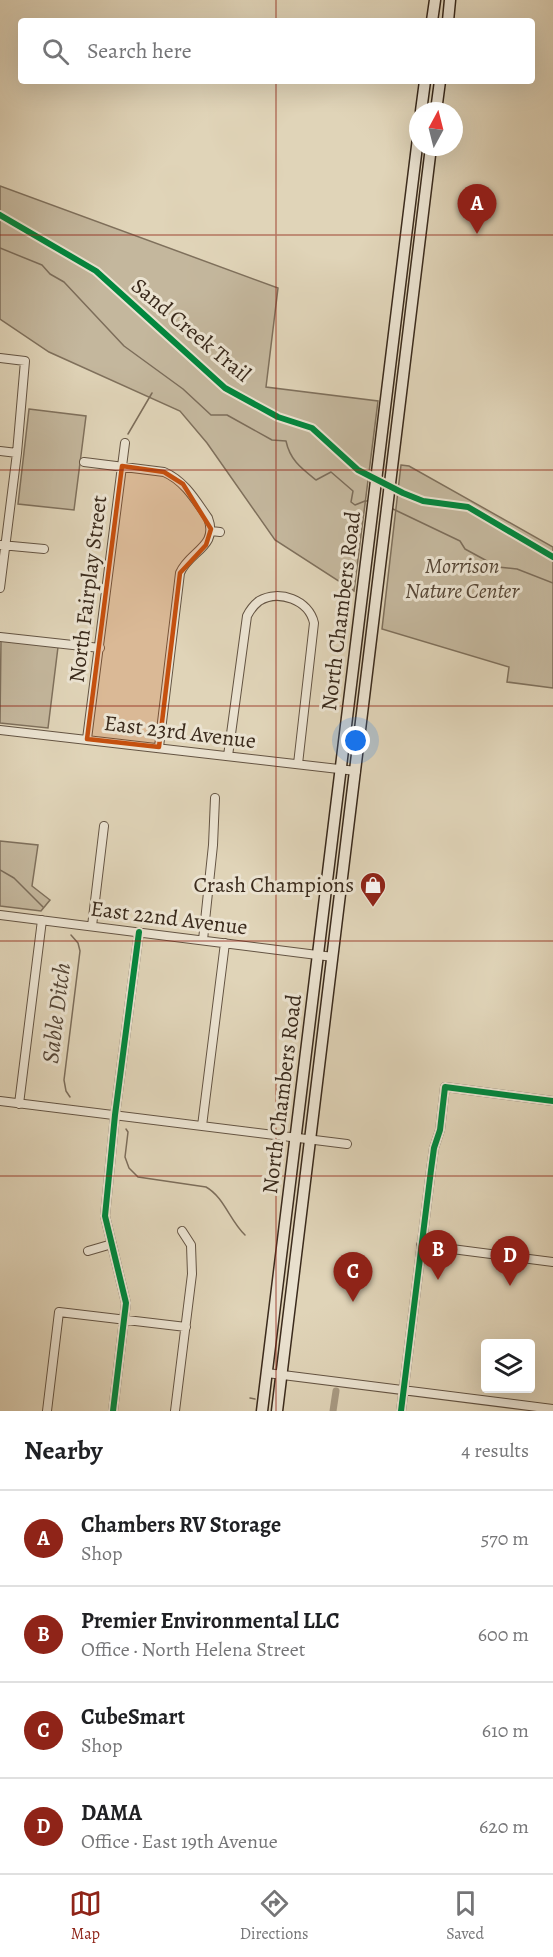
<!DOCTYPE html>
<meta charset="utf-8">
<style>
body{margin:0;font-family:Alegreya,serif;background:#f2f2f2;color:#202124}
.controls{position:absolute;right:18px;bottom:18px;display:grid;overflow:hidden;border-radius:6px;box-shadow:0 6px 24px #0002}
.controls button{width:54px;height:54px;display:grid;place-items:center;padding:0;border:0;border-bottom:2px solid #e0e0e0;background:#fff;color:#202124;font:30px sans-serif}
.compass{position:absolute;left:409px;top:102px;width:54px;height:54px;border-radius:50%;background:#fff;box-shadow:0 6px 24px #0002;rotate:7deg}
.you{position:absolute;left:356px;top:741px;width:21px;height:21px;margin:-15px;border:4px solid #fff;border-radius:50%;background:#1a73e8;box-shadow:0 0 0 9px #1a73e833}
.badge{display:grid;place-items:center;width:39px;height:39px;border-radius:50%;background:#8f2418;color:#fff;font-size:20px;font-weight:700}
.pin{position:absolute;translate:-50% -50px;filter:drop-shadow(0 2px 3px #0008)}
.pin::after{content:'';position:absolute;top:32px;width:21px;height:18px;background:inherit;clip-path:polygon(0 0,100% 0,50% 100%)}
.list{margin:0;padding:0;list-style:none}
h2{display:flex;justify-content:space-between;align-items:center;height:78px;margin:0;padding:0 24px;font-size:26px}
h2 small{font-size:20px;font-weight:400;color:#757577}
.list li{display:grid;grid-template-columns:39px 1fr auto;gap:18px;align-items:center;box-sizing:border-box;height:96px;padding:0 24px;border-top:2px solid #e0e0e0}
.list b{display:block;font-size:22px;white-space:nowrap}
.list p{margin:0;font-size:20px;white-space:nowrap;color:#757577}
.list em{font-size:20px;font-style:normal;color:#757577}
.icon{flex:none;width:33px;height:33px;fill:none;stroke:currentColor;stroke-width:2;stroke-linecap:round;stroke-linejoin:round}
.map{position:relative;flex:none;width:553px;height:1411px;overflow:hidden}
.search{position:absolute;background:#fff;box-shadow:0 6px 24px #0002;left:18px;right:18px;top:18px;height:66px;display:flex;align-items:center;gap:15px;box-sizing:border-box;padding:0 21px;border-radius:6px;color:#757577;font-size:22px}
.sheet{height:462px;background:#fff}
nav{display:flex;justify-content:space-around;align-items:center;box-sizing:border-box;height:84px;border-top:2px solid #e0e0e0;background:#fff;font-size:16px;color:#757577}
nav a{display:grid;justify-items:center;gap:3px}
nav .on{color:#8f2418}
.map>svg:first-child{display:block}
.green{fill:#c4b79d;stroke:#7f705c;stroke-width:1.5}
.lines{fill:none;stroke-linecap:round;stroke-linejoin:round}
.stream{stroke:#7c6d5a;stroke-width:1.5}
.canal{stroke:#a89a83;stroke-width:7}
.minor-casing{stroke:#645443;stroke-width:10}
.secondary-casing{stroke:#3a2a1c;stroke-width:13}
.minor{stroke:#ebe3d1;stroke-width:8}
.secondary{stroke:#ebe3d1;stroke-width:10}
.cycleway-casing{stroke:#ebe3d1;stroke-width:10}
.cycleway{stroke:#00873e;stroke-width:6}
.marked{fill:#c5500f;fill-opacity:0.2;stroke:#c5500f;stroke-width:4.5;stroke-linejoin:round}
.grid{fill:none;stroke:#8f2418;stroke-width:1.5;stroke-opacity:0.55}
.labels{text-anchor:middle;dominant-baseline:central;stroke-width:6;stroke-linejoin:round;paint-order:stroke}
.street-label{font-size:22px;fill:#3a2a1c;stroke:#ebe3d1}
.park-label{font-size:22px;font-style:italic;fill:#564636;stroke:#ebe3d1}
.poi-label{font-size:22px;fill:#3a2a1c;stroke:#ebe3d1;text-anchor:end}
.water-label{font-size:24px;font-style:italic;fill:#564636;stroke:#ebe3d1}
</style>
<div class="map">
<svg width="553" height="1411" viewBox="0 0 553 1411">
<rect width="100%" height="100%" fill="#e0d4b8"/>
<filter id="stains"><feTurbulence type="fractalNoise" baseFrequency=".00333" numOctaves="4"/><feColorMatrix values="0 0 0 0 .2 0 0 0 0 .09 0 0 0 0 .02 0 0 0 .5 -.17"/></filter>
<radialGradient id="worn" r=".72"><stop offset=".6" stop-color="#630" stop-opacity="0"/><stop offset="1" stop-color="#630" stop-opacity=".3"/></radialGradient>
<!-- green -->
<path class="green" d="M0 186 278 288 266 387 378 401 354 591 275 540 207 443 180 411 49 352 0 319Z
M29 409 86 416 74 510 18 504Z
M401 465 409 466 553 547V688L507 682 509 667 382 629Z
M1 640 58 647 48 728 0 723Z
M0 841 38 845 32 886 50 900 41 911 0 906Z"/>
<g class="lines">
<!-- stream -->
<path class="stream" d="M0 248 42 265 50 274 64 282 124 346 183 389 211 415H227L272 440 286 441C290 460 301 468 316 480L331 472 353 491 351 502 355 505 365 501H369
M128 434 152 393
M393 509 460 541 465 549 498 567 517 569 553 583
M0 870 14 878 43 907
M70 1097 66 1091 64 1080 80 951 78 943 71 935
M126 1129 128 1132 125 1157 129 1168 138 1177 206 1187C224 1197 230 1221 245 1235
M250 1398 255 1399"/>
<!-- canal -->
<path class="canal" d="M333 1411 336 1391"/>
<!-- minor casing -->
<g class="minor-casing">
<path id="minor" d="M0 358 25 361 17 453 0 588
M0 451 17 453
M84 462 164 472C185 481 196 501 208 518 219 547 189 551 180 573L159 747
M211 531 220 532
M1 545 44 549
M0 637 100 648
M0 730 356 771
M87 739 125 443
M228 756 247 616C250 610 254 605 259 601 279 589 309 600 314 623L298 764
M0 915 333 957
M92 926 104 826
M203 940 213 845 215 798
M0 1101 347 1144
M19 1104 42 920
M202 1126 225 943
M421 1245 553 1262
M88 1251 112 1244
M267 1373 553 1409
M47 1411 59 1312 186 1327
M113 1411 126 1303 105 1216 115 1115 139 932
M175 1411 192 1274 191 1245 182 1231
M401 1411 431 1170 434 1148 440 1130 445 1087 553 1101"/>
</g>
<!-- secondary casing -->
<g class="secondary-casing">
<path id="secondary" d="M432 21 435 0
M448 21 450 0
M421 111 425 81
M436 111 440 81
M262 1411 418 138
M277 1411 431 147"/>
</g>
<!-- minor -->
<use href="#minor" class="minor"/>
<!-- secondary -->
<use href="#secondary" class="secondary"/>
<!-- cycleway casing -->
<g class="cycleway-casing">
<path id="cycleway" d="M0 215 96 271 225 388 278 417 312 428 358 470 403 493 423 501 468 507 553 557
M113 1411 126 1303 105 1216 115 1115 139 932
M401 1411 431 1170 434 1148 440 1130 445 1087 553 1101"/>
</g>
<!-- cycleway -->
<use href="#cycleway" class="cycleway"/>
</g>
<!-- marked area -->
<path class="marked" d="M122 466 164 472 183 484 211 529 206 545 180 573 159 747 87 739Z"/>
<!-- grid -->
<path class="grid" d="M276 0V21M276 81V1411M0 235H553M0 470H553M0 706H553M0 941H553M0 1176H553"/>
<!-- icons -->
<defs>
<g id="shop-pin" transform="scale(1.35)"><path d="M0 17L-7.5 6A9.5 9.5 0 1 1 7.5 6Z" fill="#8f2418" stroke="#ebe3d1"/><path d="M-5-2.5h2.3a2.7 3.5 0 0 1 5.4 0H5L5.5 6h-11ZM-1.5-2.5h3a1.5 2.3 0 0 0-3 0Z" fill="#fff"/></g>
</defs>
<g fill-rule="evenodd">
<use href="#shop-pin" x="373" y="885"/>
</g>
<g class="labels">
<!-- street labels -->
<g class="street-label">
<text transform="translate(191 330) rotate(40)">Sand Creek Trail</text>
<text transform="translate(88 589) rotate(-83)">North Fairplay Street</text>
<text transform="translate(341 611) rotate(-83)">North Chambers Road</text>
<text transform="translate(180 732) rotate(7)">East 23rd Avenue</text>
<text transform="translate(169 918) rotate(7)">East 22nd Avenue</text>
<text transform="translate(282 1094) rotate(-83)">North Chambers Road</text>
</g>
<!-- park labels -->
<g class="park-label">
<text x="462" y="566">Morrison<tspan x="462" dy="25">Nature Center</tspan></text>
</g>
<!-- poi labels -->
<g class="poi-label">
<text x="354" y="885">Crash Champions</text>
</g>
<!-- water labels -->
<g class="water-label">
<text transform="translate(56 1013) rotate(-83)">Sable Ditch</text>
</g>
</g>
<rect width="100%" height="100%" filter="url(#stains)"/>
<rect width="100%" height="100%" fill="url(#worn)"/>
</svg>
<div class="controls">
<button><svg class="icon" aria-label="layers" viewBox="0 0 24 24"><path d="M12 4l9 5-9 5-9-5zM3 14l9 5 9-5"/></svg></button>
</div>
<svg class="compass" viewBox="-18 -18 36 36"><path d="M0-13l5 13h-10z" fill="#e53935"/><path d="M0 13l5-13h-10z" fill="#757577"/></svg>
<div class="you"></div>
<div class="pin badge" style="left:477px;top:234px">A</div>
<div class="pin badge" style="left:438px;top:1280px">B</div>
<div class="pin badge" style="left:353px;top:1302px">C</div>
<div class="pin badge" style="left:510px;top:1286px">D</div>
<div class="search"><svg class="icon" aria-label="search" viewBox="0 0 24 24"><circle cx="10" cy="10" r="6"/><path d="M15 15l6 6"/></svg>Search here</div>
</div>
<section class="sheet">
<h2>Nearby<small>4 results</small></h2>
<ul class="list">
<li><span class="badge">A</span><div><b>Chambers RV Storage</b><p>Shop</p></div><em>570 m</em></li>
<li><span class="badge">B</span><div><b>Premier Environmental LLC</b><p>Office · North Helena Street</p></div><em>600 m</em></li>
<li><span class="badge">C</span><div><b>CubeSmart</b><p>Shop</p></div><em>610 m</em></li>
<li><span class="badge">D</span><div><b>DAMA</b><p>Office · East 19th Avenue</p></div><em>620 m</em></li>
</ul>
</section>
<nav>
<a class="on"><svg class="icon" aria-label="map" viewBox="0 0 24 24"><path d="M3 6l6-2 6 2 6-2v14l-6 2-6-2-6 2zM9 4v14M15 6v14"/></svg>Map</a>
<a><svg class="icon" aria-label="directions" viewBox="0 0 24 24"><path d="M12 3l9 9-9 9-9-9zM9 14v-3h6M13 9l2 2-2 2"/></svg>Directions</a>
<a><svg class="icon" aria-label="saved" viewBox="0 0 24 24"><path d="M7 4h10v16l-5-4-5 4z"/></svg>Saved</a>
</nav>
